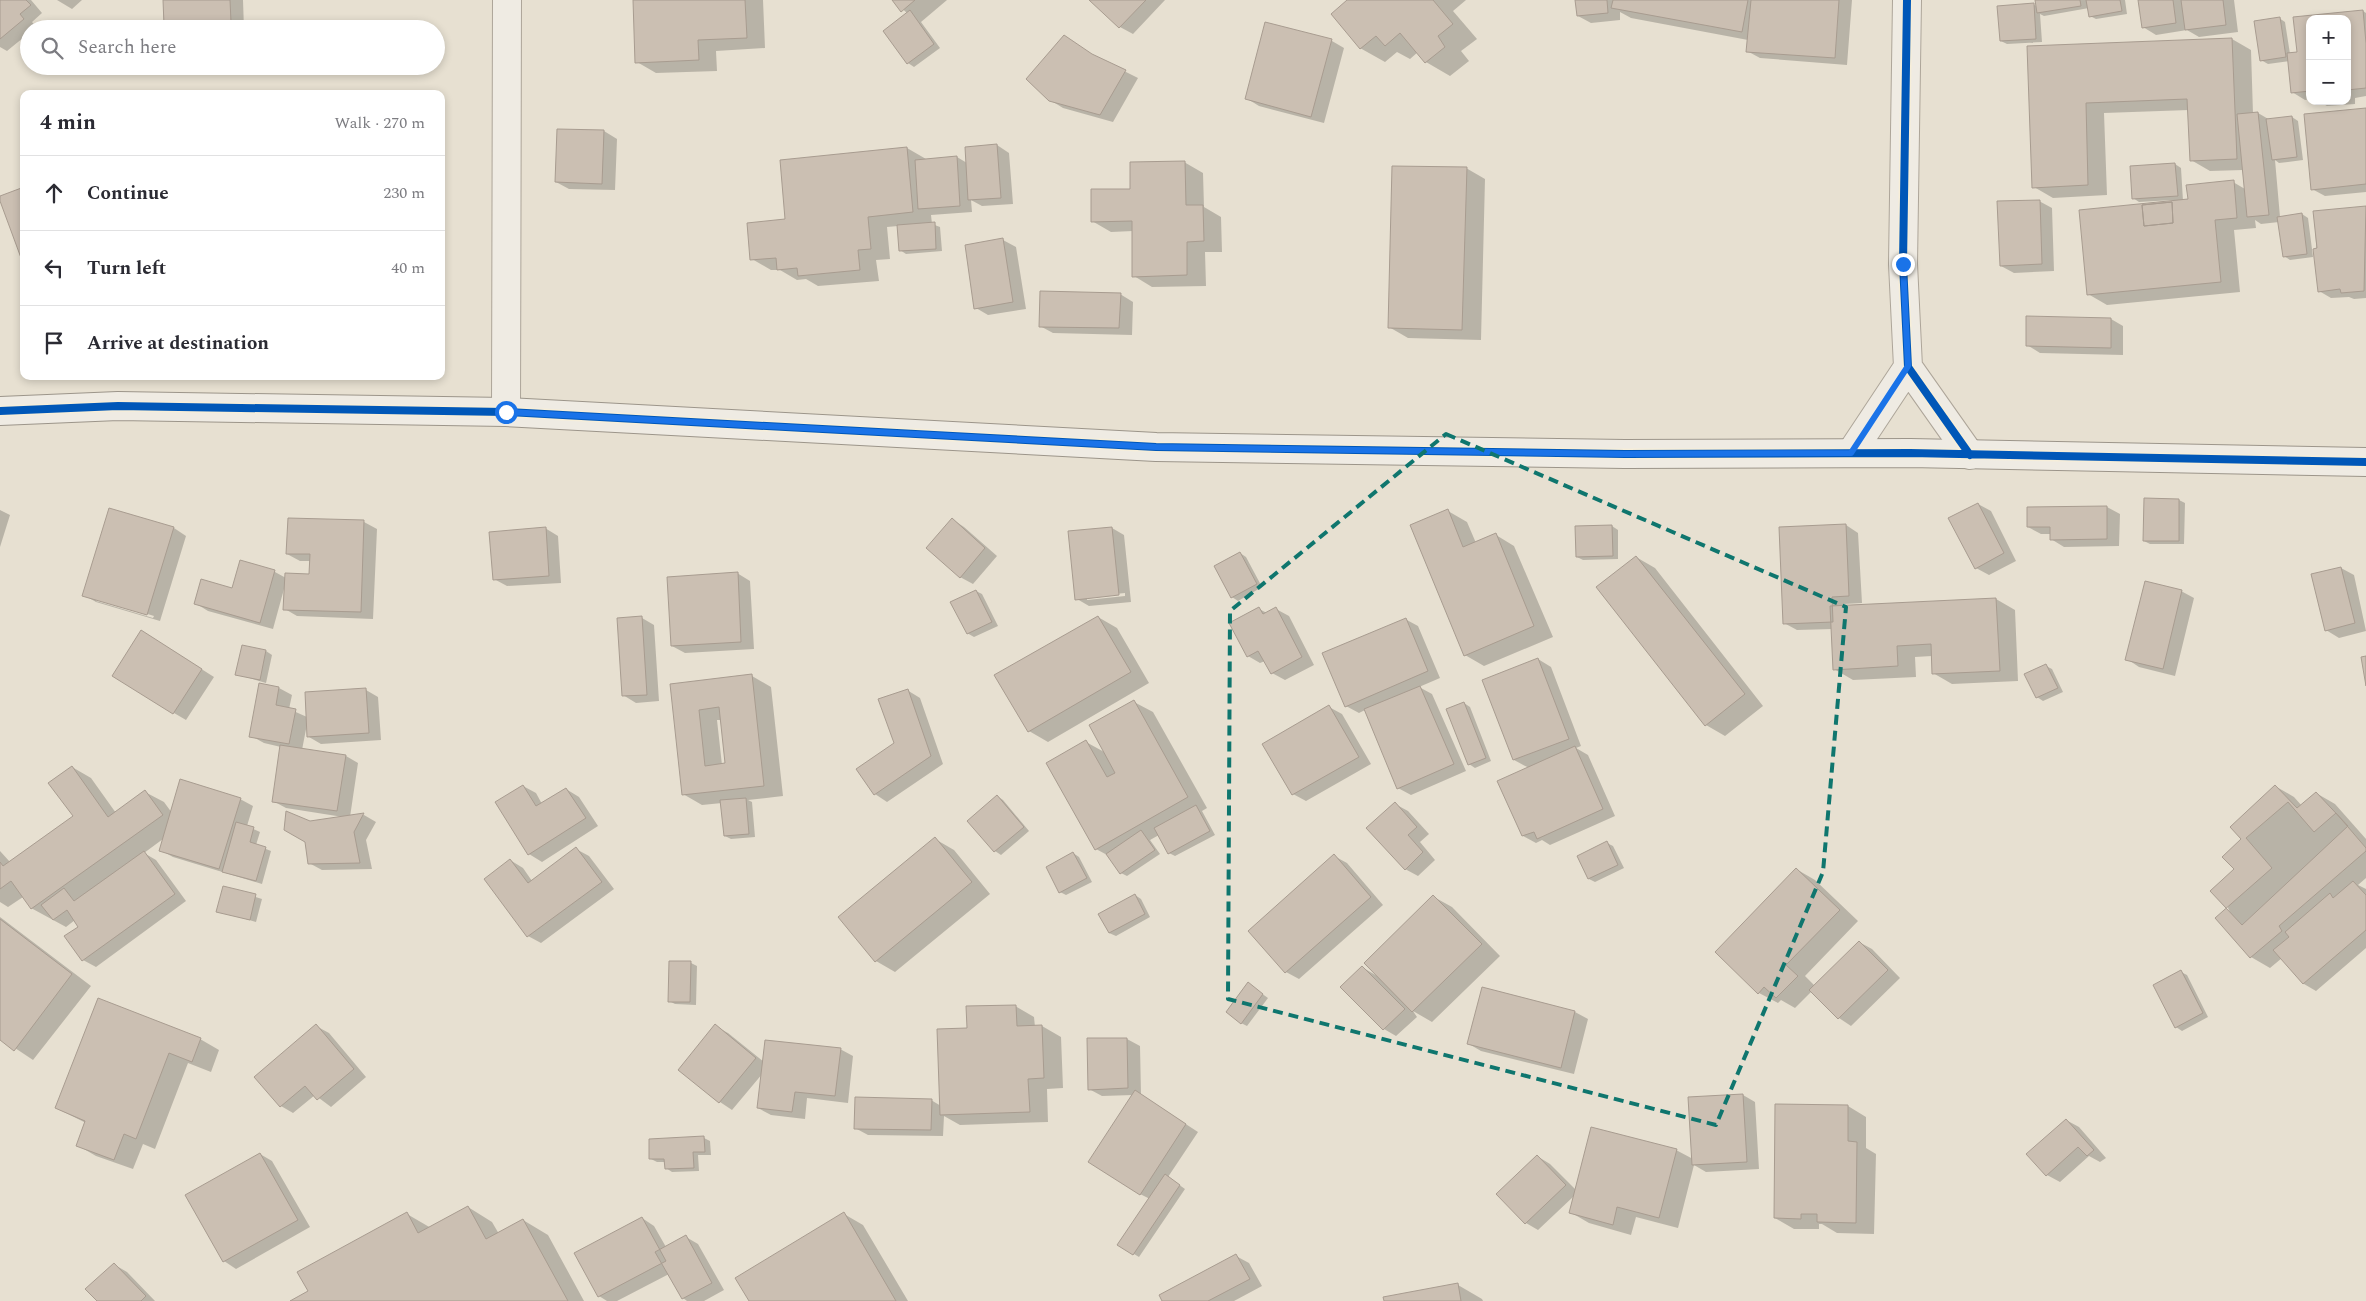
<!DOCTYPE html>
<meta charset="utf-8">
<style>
body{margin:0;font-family:Spectral,serif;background:#f2f2f3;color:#2b2b33}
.controls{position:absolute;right:15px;top:15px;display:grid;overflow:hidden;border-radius:10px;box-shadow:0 2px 8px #0003}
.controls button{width:45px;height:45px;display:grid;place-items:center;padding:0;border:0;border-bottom:1px solid #e1e1e2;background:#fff;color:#2b2b33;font:25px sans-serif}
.stop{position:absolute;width:15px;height:15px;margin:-11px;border:4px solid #1a73e8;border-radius:50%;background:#fff}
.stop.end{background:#1a73e8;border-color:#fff;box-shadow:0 1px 5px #0008}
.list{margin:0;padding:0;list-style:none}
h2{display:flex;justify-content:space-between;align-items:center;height:65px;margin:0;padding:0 20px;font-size:21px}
h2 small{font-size:16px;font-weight:400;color:#7c7c81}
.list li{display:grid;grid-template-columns:32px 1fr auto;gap:15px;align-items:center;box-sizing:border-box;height:75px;padding:0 20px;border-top:1px solid #e1e1e2}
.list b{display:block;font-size:19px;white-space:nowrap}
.list em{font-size:16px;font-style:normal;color:#7c7c81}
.icon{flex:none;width:28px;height:28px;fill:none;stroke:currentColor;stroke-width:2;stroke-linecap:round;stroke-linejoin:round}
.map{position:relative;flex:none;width:2366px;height:1301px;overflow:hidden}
.search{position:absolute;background:#fff;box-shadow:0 2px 8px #0003;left:20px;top:20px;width:425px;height:55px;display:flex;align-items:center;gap:12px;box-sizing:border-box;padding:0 18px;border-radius:28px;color:#7c7c81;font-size:19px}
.panel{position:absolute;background:#fff;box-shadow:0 2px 8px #0003;left:20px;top:90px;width:425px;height:290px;border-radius:10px}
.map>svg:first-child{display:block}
.shadow{fill:#0003;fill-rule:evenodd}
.building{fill:#cbbfb2;stroke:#a89c90;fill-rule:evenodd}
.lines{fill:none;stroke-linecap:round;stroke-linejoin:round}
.street-casing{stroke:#ada599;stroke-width:30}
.secondary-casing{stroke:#9c958a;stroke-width:30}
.street{stroke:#efebe3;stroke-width:28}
.secondary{stroke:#efebe3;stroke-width:28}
.cycleway-casing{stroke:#f7eed8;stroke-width:11}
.cycleway{stroke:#0057b8;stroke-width:8}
.route{stroke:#1a73e8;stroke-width:6}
.marked{fill:none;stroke:#0f766e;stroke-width:4;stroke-dasharray:10 6;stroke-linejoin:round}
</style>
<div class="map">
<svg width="2366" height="1301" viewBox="0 0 2366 1301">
<rect width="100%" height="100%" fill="#e7e0d1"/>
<!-- shadow -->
<path class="shadow" d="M0 0H31L42 13 32 22 36 27 29 29V33L7 51 0 47Z
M57 0H82L72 9Z
M165 0H243L244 29H174L166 24Z
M634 0H763L765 48 716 51 717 71 656 73 637 62Z
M893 0H947L921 22 940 48 914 67 908 63 884 32 908 14Z
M1091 0H1165L1133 34 1120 27Z
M1348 0H1466L1453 11 1477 39 1461 51 1469 61 1450 76 1426 62 1418 52 1410 59 1397 52 1385 62 1360 48Z
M1577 0H1852L1847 65 1760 58 1747 51 1748 40 1631 18 1620 12V20L1591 23 1578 16Z
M2036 0H2125L2127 14 2096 19 2090 16 2089 8 2044 16 2040 14 2042 42 2007 44 2001 41 2034 5 2037 6Z
M2140 0H2234L2238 32 2199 37 2187 30 2156 35 2143 27Z
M2363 11 2366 13V96L2355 98V104L2327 106 2318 101H2347V19H2310V99L2305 100 2292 92 2289 61 2268 64 2261 60 2279 18 2285 22 2290 54 2298 53 2295 18Z
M2232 39 2251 50 2253 114 2258 113 2270 120 2292 117 2298 121 2303 160 2279 163 2275 160 2280 217 2302 214 2308 218 2313 257 2290 260 2284 256 2279 222 2261 224 2255 220 2256 228 2234 230 2240 292 2107 305 2088 294 2173 204V200L2139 202 2133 198 2175 164 2181 168 2183 201 2233 182 2245 189 2243 170 2210 171 2191 160 2189 110 2104 113 2107 195 2053 198 2034 187 2029 47Z
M1332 41 1344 48 1324 123 1259 106 1246 98Z
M1098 58 1138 78 1113 122 1063 108 1050 100Z
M2366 109V192L2325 196 2312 189Z
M604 131 617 139 615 190 569 189 556 182Z
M997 145 1009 153 1013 204 982 206 971 200 972 212 931 215 932 224 940 227 942 251 906 254 900 250 898 226 887 227 890 259 876 260 879 281 818 286 806 279 797 280 780 270H771L752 259 787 220 907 148 926 159 957 157 967 163Z
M1184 162 1203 173 1204 207 1221 217 1222 252H1205L1206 286 1152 287 1134 276 1133 231 1111 232 1092 221 1132 190Z
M1466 168 1485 179 1481 340 1408 338 1389 327Z
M2039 201 2052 208 2054 271 2014 273 2001 266Z
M2366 207V298L2354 299 2349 297 2331 298 2319 291 2314 212Z
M1003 240 1016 247 1026 309 988 315 976 308Z
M1120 294 1133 302 1132 335 1053 333 1040 326Z
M2111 319 2123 326V355L2040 353 2027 345Z
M2179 500 2185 503 2184 544H2150L2144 541Z
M1978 504 1991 511 2016 561 1989 575 1976 568Z
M2107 507 2120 514 2119 546 2064 547 2051 539V534H2041L2028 527Z
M110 509 174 528 186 536 160 621 96 602 84 595ZM96 598 154 616 153 618 96 601Z
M0 510 10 515 0 547Z
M1448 511 1467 522 1476 543 1496 535 1514 546 1553 637 1484 666 1465 655Z
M952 519 964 527 997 556 973 584 960 577Z
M364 522 377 529 373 619 297 616 285 609 284 589 273 629 208 611 195 603 233 590 240 562 275 572 286 578 310 575 311 561H300L287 554Z
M1846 525 1858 533 1862 603 1844 604V607L1996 599 2015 610 2018 681 1952 684 1933 673 1932 656 1915 657 1916 677 1853 680 1834 669 1833 629 1797 630 1784 623Z
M1612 526 1618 530V559L1583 560 1577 557Z
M545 528 558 536 561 583 507 586 494 579Z
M1112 528 1124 535 1131 602 1089 606 1077 599ZM1125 593V596L1087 600V597Z
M1240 553 1246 557 1262 587 1238 601 1232 597Z
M1636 557 1655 568 1763 706 1725 736 1706 725 1598 587Z
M2341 568 2354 575 2366 631 2339 638 2326 630Z
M737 573 750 581 754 649 685 653 672 646Z
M976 591 982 594 998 626 974 637 967 633Z
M2181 591 2194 598 2175 676 2139 667 2127 659Z
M1259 609 1267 613 1276 609 1289 616 1314 665 1285 680 1272 673 1265 661 1260 663 1248 656Z
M1098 617 1117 628 1149 683 1048 742 1029 731Z
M642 618 654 625 659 701 636 703 623 695Z
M1405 619 1418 626 1440 678 1419 687 1432 694 1466 771 1411 795 1398 788 1365 710 1359 713 1346 706Z
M154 639 214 677 186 720 174 713Z
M266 651 272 655 266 683 236 674Z
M1538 659 1551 667 1581 746 1576 748 1588 755 1615 816 1550 845 1542 840 1536 843 1523 836 1529 768 1514 760Z
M2046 666 2052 669 2063 692 2043 701 2037 697Z
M752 676 771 687 783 796 748 800 752 802 755 837 731 839 725 836 722 803 702 805 683 794 671 685ZM717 720H722L726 764 722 765Z
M279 688 292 695 289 709 307 717 366 690 378 697 381 740 321 744 309 737 307 724 302 750 346 756 358 763 350 817 364 815 376 822 366 840 372 869 322 870 309 863 310 822 343 817 286 808 273 801 281 747 264 743 251 736Z
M907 690 920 698 943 764 887 802 875 794 895 744Z
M1134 702 1153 712 1207 808 1202 811 1215 835 1175 856 1169 853 1159 835 1150 840 1160 854 1127 876 1121 873 1109 856 1096 849 1086 742 1106 753Z
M1464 703 1470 707 1491 761 1475 768 1469 764Z
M1329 707 1342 714 1371 764 1306 801 1293 794Z
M72 767 91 778 116 813 145 792 164 802 172 813 240 799 253 806 247 826 260 832 256 845 271 851 262 884 173 857 160 850 163 839 144 853 156 860 186 901 96 967 83 960 80 927 75 920 66 927 31 908 23 897 8 907 0 902V851L10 862 74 817Z
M523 786 536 793 542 804 566 789 579 797 598 826 542 862 529 854 496 803Z
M2275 786 2294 797 2302 806 2316 793 2335 804 2366 839V878L2358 885 2366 889V948L2316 991 2304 984 2282 958 2270 968 2251 957 2228 908 2243 839Z
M997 796 1003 800 1029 831 1001 855 995 851 969 821Z
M1395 804 1408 811 1429 834 1420 842 1435 860 1418 876 1405 869Z
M935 839 954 850 990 894 895 972 876 961Z
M1607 843 1613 846 1624 868 1595 882 1589 879 1579 857Z
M576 849 589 856 614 889 541 943 528 936 510 860 523 868 532 881Z
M1073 853 1079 857 1092 882 1066 895 1060 892Z
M1334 856 1347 863 1383 905 1299 979 1286 972Z
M1796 869 1815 880 1858 921 1805 976 1815 986 1859 942 1872 949 1900 978 1851 1026 1839 1018 1812 991 1795 1008 1781 1000 1778 1003 1759 993Z
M224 887 262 899 256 922 218 911Z
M1135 895 1141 899 1150 917 1116 936 1109 933Z
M1434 897 1452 907 1500 956 1432 1022 1413 1011 1417 1017 1396 1036 1384 1029 1362 967 1377 976Z
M0 917 91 986 33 1060 0 1038Z
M670 962 691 963 697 966 696 1005 675 1004 669 1001Z
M2181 972 2187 975 2208 1017 2182 1031 2176 1027Z
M1254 988 1268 998 1247 1026 1241 1023Z
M1483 989 1575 1012 1588 1019 1574 1074 1481 1051 1469 1044Z
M98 999 200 1039 219 1050 211 1072 188 1063 155 1149 143 1144 133 1169 96 1156 77 1145 86 1123 56 1108Z
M1015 1006 1034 1017 1035 1027 1042 1026 1061 1037 1063 1088 1047 1089 1048 1122 960 1125 944 1116 943 1136 868 1135 855 1128 931 1100 941 1106 968 1029Z
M316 1026 329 1033 366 1077 331 1107 315 1095 293 1113 281 1106Z
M715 1026 728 1033 764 1062 840 1049 853 1056 848 1103 807 1098 805 1119 771 1115 758 1108 763 1073 732 1110 720 1102 679 1070Z
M1089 1039H1127L1140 1046 1141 1095 1198 1132 1168 1177 1185 1189 1139 1257 1119 1245 1150 1199 1140 1194 1133 1095 1102 1096 1089 1089Z
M1743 1095 1755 1102 1759 1169 1706 1172 1694 1165 1678 1228 1636 1217 1631 1235 1589 1223 1570 1212 1574 1196 1538 1230 1526 1223 1537 1156 1550 1164 1576 1190 1676 1150 1693 1159Z
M1848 1106 1866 1117V1148L1876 1154 1874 1234 1837 1233 1822 1224H1819V1229H1794L1775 1218Z
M2066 1120 2079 1127 2106 1158 2100 1162 2089 1156 2060 1182 2047 1175Z
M704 1138 710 1141 711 1155H698L699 1171 672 1172 666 1168V1162H657L651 1159Z
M260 1154 272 1161 310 1227 236 1269 224 1261Z
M468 1207 492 1222 499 1234 523 1220 548 1235 584 1301H292L309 1292 407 1214 431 1228Z
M844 1214 863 1225 908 1301H750Z
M642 1218 654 1226 666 1247 686 1237 698 1244 724 1290 704 1301H687L683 1298 669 1274 617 1301H607L599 1296 576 1253Z
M1236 1256 1249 1263 1262 1286 1234 1301H1163Z
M115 1265 127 1272 155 1301H98Z
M1458 1285 1482 1299 1483 1301H1385Z"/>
<!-- building -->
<path class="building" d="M0 0H26L31 5 20 14 24 19 0 39Z
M163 0H230L231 22 164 25Z
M633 0H745L747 38 698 40 699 60 635 63Z
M892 0H915L901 12Z
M1089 0H1146L1119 28Z
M1347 0H1433L1453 24 1438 36 1445 47 1425 63 1400 33 1385 46 1376 36 1360 49 1331 14Z
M1575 0H1607L1608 13 1577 16Z
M1613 0H1748L1742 32 1611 8Z
M1751 0H1839L1835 58 1746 52Z
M2035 0H2080L2081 6 2037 13Z
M2086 0H2120L2122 11 2089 17Z
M2138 0H2173L2176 23 2142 28Z
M2181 0H2223L2226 25 2185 30Z
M2034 3 2036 39 2000 41 1997 6Z
M910 10 934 44 907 64 883 31Z
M2363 10 2366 43V88L2347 90V19H2310V91L2291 93 2287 53 2297 52 2293 17Z
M2280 17 2286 57 2260 61 2254 21Z
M1265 22 1332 39 1311 117 1245 99Z
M1064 35 1092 54 1126 70 1100 115 1049 101 1026 79Z
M2232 38 2237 159 2190 161 2187 99 2086 103 2088 185 2032 188 2027 46Z
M411 93V94H274Z
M2366 108V184L2311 190 2304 114Z
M2258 112 2269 215 2247 217 2237 114Z
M2292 116 2297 157 2272 160 2266 119Z
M557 129 604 130 602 184 555 182Z
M997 144 1001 198 968 200 965 147Z
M907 147 913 212 868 217 871 249 858 250 860 270 798 276 797 268 777 270 776 258 750 260 747 223 785 219 780 160Z
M957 156 960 206 918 209 915 160Z
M1185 161 1186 205H1203L1204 241 1187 242V275L1132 277V221L1091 222V189H1130V162Z
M2175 163 2178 196 2132 199 2130 166Z
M1392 166 1467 167 1462 330 1388 328Z
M2234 180 2237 218 2215 220 2221 282 2087 295 2079 210 2188 199 2186 185ZM2172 202 2173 223 2144 226 2142 205Z
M24 187V266L0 201V196Z
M2040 200 2042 264 2000 266 1997 201Z
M2172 202 2173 223 2144 226 2142 205Z
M2366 206 2364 291 2341 293 2340 289 2318 292 2313 249 2317 248 2313 211Z
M2302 213 2307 254 2283 257 2277 217Z
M935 222 936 249 899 251 897 225Z
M1003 238 1013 302 974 309 965 245Z
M1040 291 1121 293 1119 328 1039 327Z
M2026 316 2111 318V348L2026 346Z
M2144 498 2179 499V541H2143Z
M1978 503 2004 553 1975 569 1948 518Z
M2107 506V539L2050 540V527H2027V507Z
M109 508 174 527 147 615 82 596Z
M1448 509 1463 547 1496 533 1534 626 1464 656 1410 525Z
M288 518 364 520 361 612 283 610 285 573 309 574 310 554H286Z
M952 518 985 548 960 578 926 548Z
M1846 524 1849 596 1832 597 1833 622 1783 624 1779 527Z
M1612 525 1613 556 1576 557 1575 526Z
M546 527 549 576 493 580 489 532Z
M1112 527 1119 595 1075 600 1068 531Z
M1240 552 1257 584 1231 598 1214 566Z
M1636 556 1745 694 1705 726 1596 587Z
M240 560 275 570 260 623 194 604 201 579 232 588Z
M2341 567 2355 623 2325 631 2311 574Z
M738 572 741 642 671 646 667 577Z
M2145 581 2182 590 2163 669 2125 660Z
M976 590 992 622 967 634 950 602Z
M1996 598 2000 671 1932 674 1931 644 1897 646 1898 666 1833 670 1830 606Z
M1259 607 1263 614 1276 607 1302 657 1271 674 1258 651 1247 657 1229 623Z
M642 616 647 695 622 696 617 618Z
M1098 616 1131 672 1028 732 994 675Z
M1406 618 1428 671 1345 707 1322 653Z
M141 630 202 669 173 714 112 676Z
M242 645 266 650 260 680 235 675Z
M2366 656V686L2361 657Z
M1538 658 1569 739 1513 760 1482 680Z
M2046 664 2058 688 2036 698 2024 674Z
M752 674 764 786 682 795 670 684ZM719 707 725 763 705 766 699 710Z
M259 683 279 687 276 705 296 709 289 744 249 737Z
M1420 686 1454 764 1397 789 1364 709Z
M366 688 369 733 307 737 305 692Z
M908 689 931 756 874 795 856 769 894 743 878 699Z
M1134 700 1188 797 1095 850 1046 763 1086 740 1107 777 1115 773 1089 725Z
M1464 702 1486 758 1468 765 1446 709Z
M1329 705 1359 757 1292 795 1262 744Z
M280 745 346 755 337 811 272 802Z
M1575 746 1603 809 1537 839 1534 832 1522 836 1497 781Z
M72 766 108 817 145 790 163 815 31 909 11 881 0 889V862L3 866 73 816 48 783Z
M180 779 241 798 219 869 159 851Z
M523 785 536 806 566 788 586 818 528 855 495 802Z
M2275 785 2297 808 2316 792 2348 826 2242 925 2210 891 2234 869 2222 857 2241 839 2230 827Z
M997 795 1024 827 994 852 967 821Z
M746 798 749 834 724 836 720 800Z
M1395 802 1417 827 1408 835 1423 852 1405 870 1366 828Z
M2288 802 2314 832 2336 813 2366 848V851L2279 926 2282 931 2250 958 2215 918 2272 868 2246 838Z
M1196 805 1210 831 1168 854 1154 828Z
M286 811 310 821 364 813 354 832 360 863 308 864 305 842 284 830Z
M236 822 254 827 250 842 266 847 256 881 222 872Z
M1141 830 1155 850 1120 874 1106 854Z
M935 837 972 882 875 962 838 917Z
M1607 841 1618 865 1588 879 1577 856Z
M576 847 602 882 527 937 484 879 510 859 528 883Z
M144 851 175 894 82 961 64 936 78 927 67 910 53 920 41 905 64 888 74 901Z
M1073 852 1087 878 1059 893 1046 867Z
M1334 854 1371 897 1285 973 1248 931Z
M1796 868 1840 910 1786 965 1798 976 1776 998 1764 987 1758 994 1715 952Z
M2353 881 2366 895V930L2303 984 2273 950 2289 937 2285 932 2330 893 2333 898Z
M223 886 256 894 250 920 216 912Z
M1135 894 1145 914 1109 933 1098 914Z
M1433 895 1482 944 1412 1012 1364 963Z
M0 919 72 974 14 1051 0 1040Z
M1859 941 1888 970 1838 1019 1809 990Z
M669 961H691L690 1002H668Z
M1362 966 1405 1009 1383 1030 1340 987Z
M2181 970 2203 1013 2175 1028 2153 985Z
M1248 982 1263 994 1241 1024 1226 1012Z
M1482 987 1575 1011 1561 1068 1467 1044Z
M98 998 201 1038 192 1062 169 1053 136 1139 124 1134 114 1160 76 1146 85 1121 55 1108Z
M1016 1005 1017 1026 1042 1025 1044 1078 1028 1079 1030 1112 940 1115 937 1029 967 1028 966 1006Z
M316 1024 354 1069 317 1100 305 1086 280 1107 254 1077Z
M715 1024 756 1058 719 1103 678 1070Z
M1087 1038H1127L1128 1088 1088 1090Z
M765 1040 841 1048 835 1096 795 1092 792 1112 757 1108Z
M1135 1090 1186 1124 1140 1195 1088 1162Z
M1743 1094 1747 1162 1692 1165 1688 1097Z
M855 1097 932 1099 931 1130 854 1129Z
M1775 1104 1848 1105V1141L1857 1142 1856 1223 1817 1222V1214H1801V1219L1774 1218Z
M2066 1119 2094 1150 2087 1156 2078 1147 2046 1176 2026 1154Z
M1591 1127 1677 1149 1659 1218 1617 1207 1613 1225 1569 1213Z
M704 1136 705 1152H693L694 1168 665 1169 664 1159H649V1139Z
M260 1153 298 1220 223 1262 185 1195Z
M1537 1155 1566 1185 1525 1224 1496 1194Z
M1165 1174 1180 1185 1133 1255 1117 1245Z
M468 1206 486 1239 523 1219 568 1301H290L308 1291 297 1272 407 1212 418 1233Z
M844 1212 896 1301H749L735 1278Z
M642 1217 666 1261 598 1297 574 1253Z
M686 1235 712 1283 682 1299 655 1252Z
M1236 1254 1250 1279 1208 1301H1162L1159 1295Z
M114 1263 146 1296 141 1301H97L85 1289Z
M1458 1283 1461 1301H1384L1383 1297Z"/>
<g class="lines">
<!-- street casing -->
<g class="street-casing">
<path id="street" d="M1907 0 1903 264 1908 367 1970 455
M506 412 507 0
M1851 453 1908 367"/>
</g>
<!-- secondary casing -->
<g class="secondary-casing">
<path id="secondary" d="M0 411 118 406 506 412 1156 447 1625 454 1910 453 2366 462"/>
</g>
<!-- street -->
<use href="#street" class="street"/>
<!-- secondary -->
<use href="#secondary" class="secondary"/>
<!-- cycleway casing -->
<g class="cycleway-casing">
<path id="cycleway" d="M1907 0 1903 264 1908 367 1970 455
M0 411 118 406 506 412 1156 447 1625 454 1910 453 2366 462"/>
</g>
<!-- cycleway -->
<use href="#cycleway" class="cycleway"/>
</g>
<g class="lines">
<!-- route -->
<path class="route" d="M506 412 1156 447 1625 454 1851 453 1908 366 1903 264"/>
</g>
<!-- marked area -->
<path class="marked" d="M1446 434 1846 607 1823 872 1716 1125 1228 999 1230 611Z"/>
</svg>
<div class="controls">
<button>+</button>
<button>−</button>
</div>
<div class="stop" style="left:506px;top:412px"></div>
<div class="stop end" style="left:1903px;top:264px"></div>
<div class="search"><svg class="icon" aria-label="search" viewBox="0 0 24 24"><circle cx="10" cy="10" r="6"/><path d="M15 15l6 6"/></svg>Search here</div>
<section class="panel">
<h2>4 min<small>Walk · 270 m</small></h2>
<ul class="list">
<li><svg class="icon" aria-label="ahead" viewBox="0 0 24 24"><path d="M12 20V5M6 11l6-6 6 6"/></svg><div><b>Continue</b></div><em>230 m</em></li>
<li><svg class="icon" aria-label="left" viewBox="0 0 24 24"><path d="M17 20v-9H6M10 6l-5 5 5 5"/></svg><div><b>Turn left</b></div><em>40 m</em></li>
<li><svg class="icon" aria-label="arrive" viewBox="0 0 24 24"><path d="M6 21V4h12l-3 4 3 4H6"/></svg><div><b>Arrive at destination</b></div></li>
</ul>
</section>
</div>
